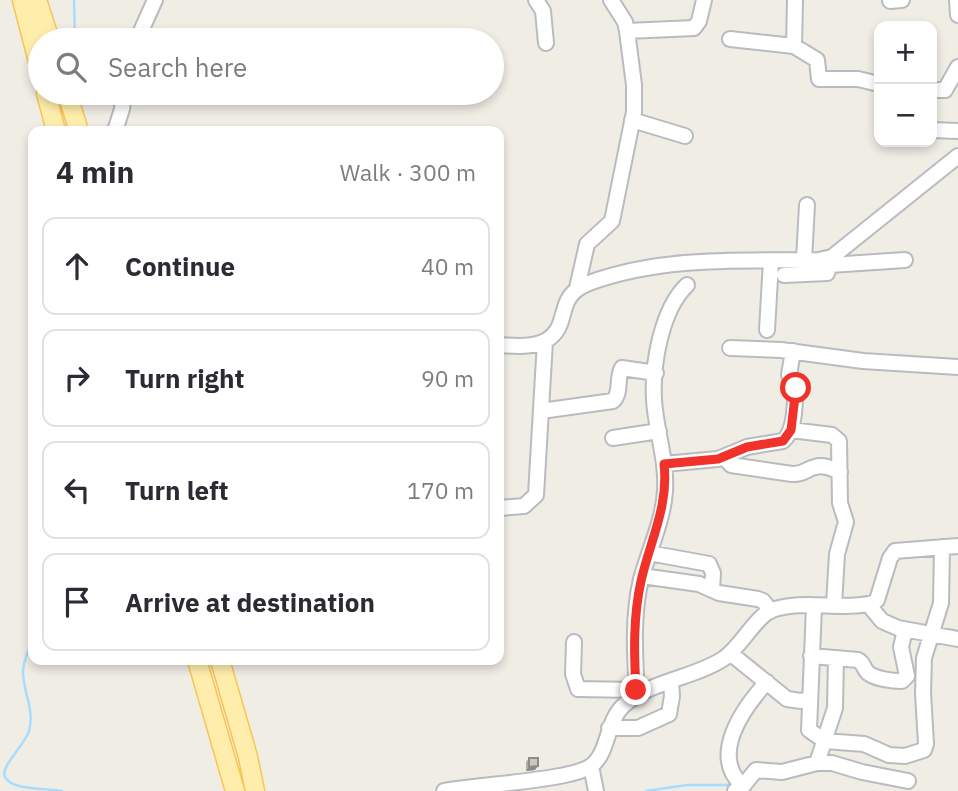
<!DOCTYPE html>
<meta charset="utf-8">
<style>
body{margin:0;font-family:"IBM Plex Sans",sans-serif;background:#f7f7f7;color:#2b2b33}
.controls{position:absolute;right:21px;top:21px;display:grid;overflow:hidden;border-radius:14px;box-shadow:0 4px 10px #0003}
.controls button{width:63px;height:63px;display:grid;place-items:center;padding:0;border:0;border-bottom:2px solid #e1e1e2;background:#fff;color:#2b2b33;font:35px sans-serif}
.stop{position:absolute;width:21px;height:21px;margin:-16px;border:5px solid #f1322a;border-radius:50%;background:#fff}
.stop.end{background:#f1322a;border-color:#fff;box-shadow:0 2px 7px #0008}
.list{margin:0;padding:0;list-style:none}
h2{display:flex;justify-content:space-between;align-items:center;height:91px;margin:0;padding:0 28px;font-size:30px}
h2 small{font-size:23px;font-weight:400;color:#7c7c81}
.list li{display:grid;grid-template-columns:46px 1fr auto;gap:21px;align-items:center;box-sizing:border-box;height:98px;margin:0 14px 14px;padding:0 14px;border:2px solid #e1e1e2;border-radius:14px}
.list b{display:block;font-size:26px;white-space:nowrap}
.list em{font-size:23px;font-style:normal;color:#7c7c81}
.icon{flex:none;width:38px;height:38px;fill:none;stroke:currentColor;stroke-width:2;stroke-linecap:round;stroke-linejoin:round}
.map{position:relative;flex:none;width:958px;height:791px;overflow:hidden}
.search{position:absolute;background:#fff;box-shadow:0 4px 10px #0003;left:28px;top:28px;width:476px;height:77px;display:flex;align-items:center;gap:18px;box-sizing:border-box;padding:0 24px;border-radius:38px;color:#7c7c81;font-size:26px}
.panel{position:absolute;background:#fff;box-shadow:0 4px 10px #0003;left:28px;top:126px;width:476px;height:539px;border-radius:14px}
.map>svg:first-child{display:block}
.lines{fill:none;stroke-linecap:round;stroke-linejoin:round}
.stream{stroke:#a6dcff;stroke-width:2.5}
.minor-casing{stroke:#b8bbbf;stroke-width:18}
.major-casing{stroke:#f8c456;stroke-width:21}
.minor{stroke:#fff;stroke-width:14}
.major{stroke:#ffeeab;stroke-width:18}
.wall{fill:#afaca7}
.shaded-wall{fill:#8e8c88}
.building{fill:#cbc8c2;stroke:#8e8c88;stroke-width:2}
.route{stroke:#f1322a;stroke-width:9}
</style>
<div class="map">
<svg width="958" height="791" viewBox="0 0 958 791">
<rect width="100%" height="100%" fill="#f0ede5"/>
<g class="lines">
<!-- stream -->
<path class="stream" d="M74 0 75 40
M111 93 115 110
M103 131 111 122
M33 556 30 575 33 606
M33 635C31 647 23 659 23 672 23 692 35 710 29 731 25 745 0 766 5 777 12 791 48 788 62 791
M646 791 687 785H733"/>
<!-- minor casing -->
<g class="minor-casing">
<path id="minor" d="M536 0 543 11 546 43
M957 0 958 15
M890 1 902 0
M627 31 694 28 699 21 704 0
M730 39 794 46 817 60 819 79H858L879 84
M137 40 155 0
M794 46 795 0
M932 90H945L958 67
M632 120 685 136
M932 130 958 131
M115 131 122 109 124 93
M804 260 807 205
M830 265 905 260
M784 275 827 273 831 259
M577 288 587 244 612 221 634 112V85L627 31 625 22 611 0
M767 330 771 261
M499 345C513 346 534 348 547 340 572 324 553 297 589 283 663 256 742 261 819 260L832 257 958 156
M730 348 781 350 863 361 958 367
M541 411 613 401C622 392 616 378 622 368L656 373
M791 430 832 435 839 441 840 503 846 522 837 554 834 605
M613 438 659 431
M724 457 731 465 792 474C803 475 806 469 815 467 824 464 833 469 840 472
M664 464 718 459 747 447 783 441C796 430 794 404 796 388L795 383 789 375 793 351
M499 508 524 506 536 495 545 341
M649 553 709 564 713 573 712 590
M642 576 699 584 719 593 758 599 763 601 771 611
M868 604 882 621 898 628 958 639
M814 606 809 730 825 741 864 744 889 755 905 756 924 750 926 744 923 693 924 658 941 603 942 547
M574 642 573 674 578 689 636 690
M730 653 787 699 801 701 810 699
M811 656 858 660C864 663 863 668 868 673 876 679 892 681 902 681L907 676 901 647 905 630
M637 696C635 657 632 617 641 579 649 550 663 521 665 491 667 460 656 431 654 400 652 365 661 310 687 285
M609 728H638L669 714 672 696 671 681
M817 763 835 708 836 658
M591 766 596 791
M743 786C709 756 743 708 767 682
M444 791C482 785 522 783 560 776 570 774 582 772 591 766 609 753 606 722 623 706 651 680 692 679 723 659 741 647 755 617 772 610 804 599 841 611 873 603L877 600 890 558 895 551 958 546
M735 791 743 786 756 770 782 772 817 763H832L862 772 908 781"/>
</g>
<!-- major casing -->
<g class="major-casing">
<path id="major" d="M22 0 40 69
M37 0 50 40
M46 93 56 131
M67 93 79 131
M197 660 235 791
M220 660 248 757 255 791"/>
</g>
<!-- minor -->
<use href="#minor" class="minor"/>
<!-- major -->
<use href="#major" class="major"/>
</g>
<!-- wall -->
<path class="wall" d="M529 758 535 770 526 771V762Z"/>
<!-- shaded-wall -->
<path class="shaded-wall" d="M538 766 535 770 526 771 529 767Z"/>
<!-- building -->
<path class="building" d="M529 758H538V766L529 767Z"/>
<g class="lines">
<!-- route -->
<path class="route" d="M636 690C634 654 633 617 641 581 650 541 669 506 664 464L718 459 747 447 783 441 791 430 796 388"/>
</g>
</svg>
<div class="controls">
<button>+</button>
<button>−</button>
</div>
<div class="stop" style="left:796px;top:388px"></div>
<div class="stop end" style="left:636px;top:690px"></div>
<div class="search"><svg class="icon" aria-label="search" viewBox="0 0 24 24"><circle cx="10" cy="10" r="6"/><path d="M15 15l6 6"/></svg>Search here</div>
<section class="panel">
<h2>4 min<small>Walk · 300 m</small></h2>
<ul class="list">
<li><svg class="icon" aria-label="ahead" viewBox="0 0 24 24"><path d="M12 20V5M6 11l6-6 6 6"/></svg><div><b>Continue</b></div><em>40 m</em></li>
<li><svg class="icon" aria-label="right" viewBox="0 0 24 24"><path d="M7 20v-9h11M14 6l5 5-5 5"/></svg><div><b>Turn right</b></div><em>90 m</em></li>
<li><svg class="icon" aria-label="left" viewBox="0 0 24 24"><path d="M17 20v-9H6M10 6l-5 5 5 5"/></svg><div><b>Turn left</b></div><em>170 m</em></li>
<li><svg class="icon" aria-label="arrive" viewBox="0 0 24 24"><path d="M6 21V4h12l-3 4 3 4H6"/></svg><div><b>Arrive at destination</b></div></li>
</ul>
</section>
</div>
